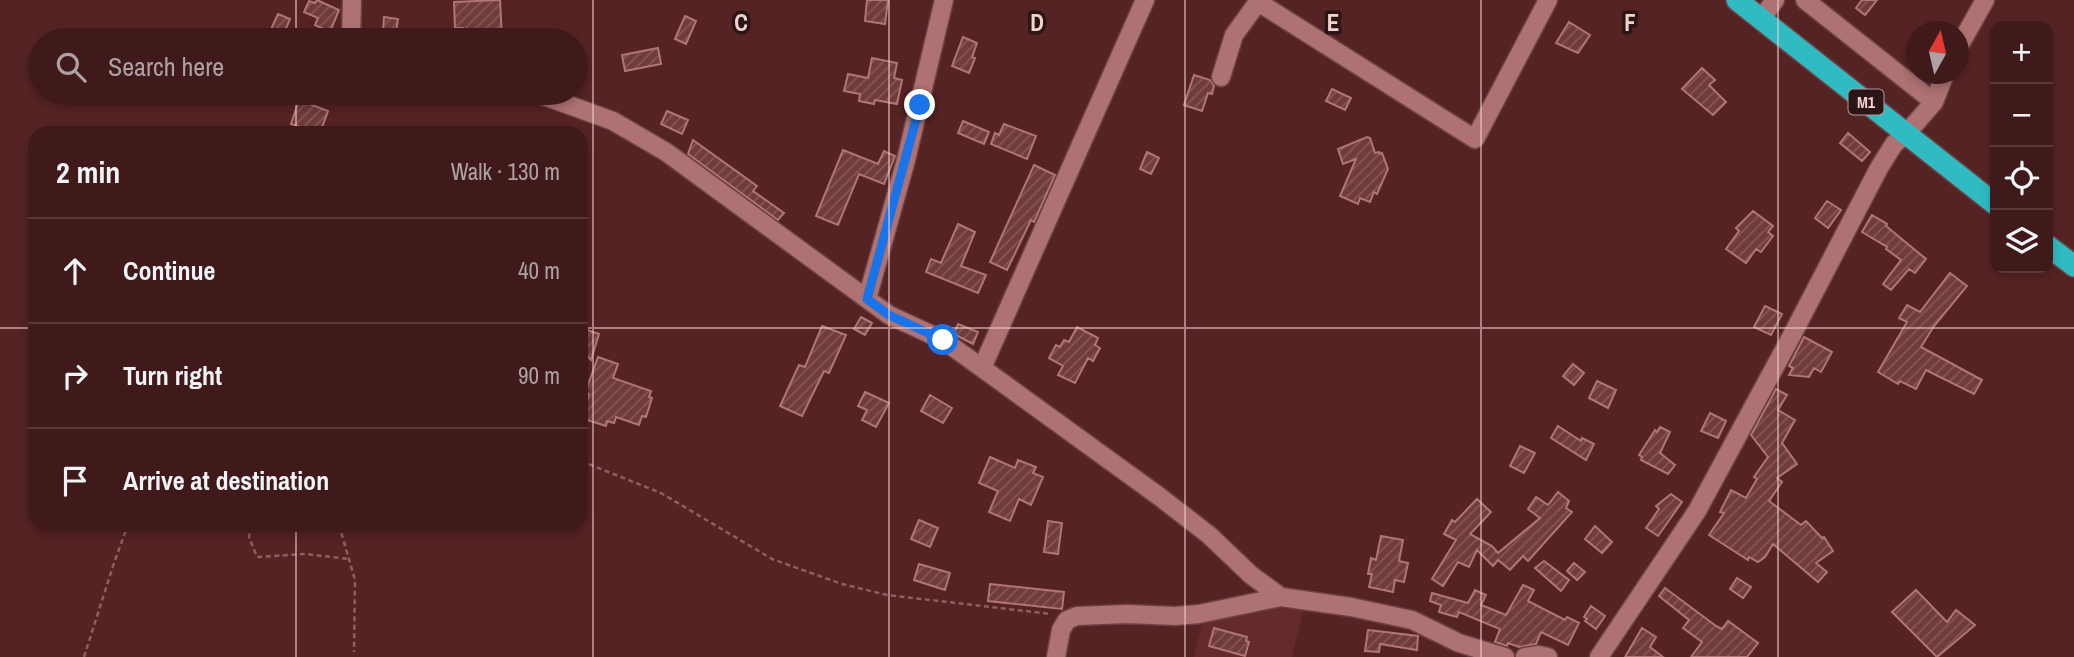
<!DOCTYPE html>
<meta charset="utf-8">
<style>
body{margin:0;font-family:"Archivo Narrow",sans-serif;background:#472324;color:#f1f3f6}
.controls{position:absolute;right:21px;top:21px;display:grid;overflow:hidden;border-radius:14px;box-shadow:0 4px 10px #0003}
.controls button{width:63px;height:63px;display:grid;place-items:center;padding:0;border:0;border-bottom:2px solid #59383a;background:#401a1b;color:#f1f3f6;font:35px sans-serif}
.compass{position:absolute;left:1906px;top:21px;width:63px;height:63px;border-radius:50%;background:#401a1b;box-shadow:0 4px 10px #0003;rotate:8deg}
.stop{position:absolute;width:21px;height:21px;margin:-16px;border:5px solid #1a73e8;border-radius:50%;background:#fff}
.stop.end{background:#1a73e8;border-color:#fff;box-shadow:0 2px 7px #0008}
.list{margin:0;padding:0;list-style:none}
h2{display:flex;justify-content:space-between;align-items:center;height:91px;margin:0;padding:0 28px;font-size:30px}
h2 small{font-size:23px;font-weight:400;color:#aea1a3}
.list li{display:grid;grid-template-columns:46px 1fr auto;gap:21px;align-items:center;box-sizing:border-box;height:105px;padding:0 28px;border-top:2px solid #59383a}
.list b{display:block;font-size:26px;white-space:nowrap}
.list em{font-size:23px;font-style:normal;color:#aea1a3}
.icon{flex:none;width:38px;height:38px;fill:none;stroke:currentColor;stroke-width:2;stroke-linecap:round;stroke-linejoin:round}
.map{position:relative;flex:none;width:2074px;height:657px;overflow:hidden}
.search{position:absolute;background:#401a1b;box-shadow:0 4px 10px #0003;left:28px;top:28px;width:560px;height:77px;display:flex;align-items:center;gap:18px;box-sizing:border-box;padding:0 24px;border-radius:38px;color:#aea1a3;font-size:26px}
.panel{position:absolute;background:#401a1b;box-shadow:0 4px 10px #0003;left:28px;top:126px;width:560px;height:406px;border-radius:21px}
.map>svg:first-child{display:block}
.built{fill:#652b2c}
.building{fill:url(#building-hatch);stroke:#b07574;stroke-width:2}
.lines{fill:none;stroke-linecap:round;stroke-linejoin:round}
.minor-casing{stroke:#6d4144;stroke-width:21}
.highway-casing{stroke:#6d4144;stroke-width:24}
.path{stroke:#8c6060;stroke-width:2.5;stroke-dasharray:5 3.5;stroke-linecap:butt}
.minor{stroke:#ad7271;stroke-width:18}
.highway{stroke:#30bac2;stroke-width:21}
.route{stroke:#1a73e8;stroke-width:9}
.grid{fill:none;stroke:#f3d2d0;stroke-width:2;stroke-opacity:0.55}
.labels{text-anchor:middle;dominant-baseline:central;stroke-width:7;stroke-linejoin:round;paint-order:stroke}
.shield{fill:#2c1515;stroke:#b79998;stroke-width:2}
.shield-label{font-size:16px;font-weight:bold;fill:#f3d2d0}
.grid-label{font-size:23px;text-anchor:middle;font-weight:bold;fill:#f3d2d0;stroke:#2c1515;stroke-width:7;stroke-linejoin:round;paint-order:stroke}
</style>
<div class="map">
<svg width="2074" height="657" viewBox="0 0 2074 657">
<defs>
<pattern id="building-hatch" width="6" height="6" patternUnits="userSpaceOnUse" patternTransform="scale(1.75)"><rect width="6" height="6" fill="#703b3b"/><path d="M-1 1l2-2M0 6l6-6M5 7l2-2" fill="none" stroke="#855656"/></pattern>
</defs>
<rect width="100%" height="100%" fill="#562324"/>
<!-- built -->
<path class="built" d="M1270 603 1303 609 1292 657H1194L1203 620Z"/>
<!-- building -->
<path class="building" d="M317 0 339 10 330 32 315 25 318 18 304 12 309 1 315 3Z
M500 0 502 39 484 40 483 32 463 33V28H455L454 2Z
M867 0H888L885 24 865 21Z
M1862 0H1877L1865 15 1856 8Z
M278 14 290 19 281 40H266Z
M685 16 696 21 686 44 675 39Z
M384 17 398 19 396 33 383 31Z
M1569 22 1590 35 1578 53 1556 43Z
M963 37 977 43 972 57 975 58 969 73 952 66Z
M658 48 661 64 625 71 622 55Z
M872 58 897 63 894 78 902 80 897 104 875 100 874 104 859 101 860 94 844 91 848 74 868 78Z
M1702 68 1715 80 1709 85 1726 102 1713 115 1682 89Z
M1194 75 1210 80 1214 86 1212 94 1208 93 1202 111 1184 105Z
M1332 89 1351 98 1345 110 1326 101Z
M299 100 328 111 320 133 291 124Z
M667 111 688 120 682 134 661 124Z
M963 121 989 132 984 144 958 133Z
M1004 124 1036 136 1027 159 991 144 995 133 999 135Z
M1848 133 1870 152 1862 161 1840 143Z
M1367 137 1370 138 1375 153 1379 152 1380 154 1382 153 1388 169 1377 194 1374 192 1370 202 1360 198 1358 204 1340 196 1356 159 1343 164 1338 149Z
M693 140 757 186 753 191 784 213 778 220 688 154Z
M843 150 878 164 884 151 895 156 884 184 859 174 838 225 816 216Z
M1147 152 1159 158 1151 174 1140 169Z
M1034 165 1055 175 1034 222 1031 220 1007 270 990 262Z
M1827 201 1841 210 1828 228 1815 218Z
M1753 211 1773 226 1768 232 1773 236 1761 252 1756 249 1746 263 1726 249 1739 231 1736 228Z
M1872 215 1887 224 1886 226 1926 259 1915 273 1909 269 1891 290 1883 284 1901 260 1886 249 1887 247 1862 232Z
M958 224 975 232 961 266 986 275 978 293 926 272 931 259 941 263Z
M1950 273 1967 286 1934 326 1921 347 1982 380 1974 394 1926 370 1916 389 1900 381 1898 384 1878 372 1907 322 1899 318 1907 305 1920 312Z
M1765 306 1782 314 1771 335 1754 327Z
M861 317 872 323 865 335 854 329Z
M958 324 978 332 973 344 954 334Z
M822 326 846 335 829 373 824 371 802 416 780 406 799 365 805 367Z
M1077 327 1098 338 1095 345 1100 348 1093 361 1088 358 1075 383 1058 375 1063 366 1049 358 1056 345 1060 347 1064 340 1069 342Z
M581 328 599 334 591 360 581 349Z
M1804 337 1832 352 1821 372 1814 368 1809 377 1789 375 1793 368 1789 366Z
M598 357 618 364 613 378 651 391 649 397 652 398 646 417 642 416 639 425 616 417 614 423 607 421 606 426 581 418 589 394 585 393Z
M1573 364 1584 373 1574 385 1563 376Z
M1597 381 1616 390 1608 408 1589 398Z
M1776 389 1787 395 1778 410 1795 420 1782 443 1797 464 1777 478 1782 482 1769 501 1801 525 1806 521 1822 538 1824 537 1833 551 1816 563 1827 572 1818 582 1773 544 1765 557 1758 562 1749 557 1748 560 1709 535 1724 513 1720 512 1731 490 1746 498 1757 479 1754 477 1768 457 1751 435Z
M865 392 889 403 876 427 862 420 867 410 858 406Z
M930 395 952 408 943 423 921 411Z
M1710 413 1726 421 1718 438 1701 431Z
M1558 426 1581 441 1582 438 1594 444 1586 460 1551 438Z
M1660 427 1670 432 1660 453 1675 465 1668 474 1641 460 1642 457 1639 455 1655 430 1657 432Z
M1520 446 1535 453 1524 473 1510 466Z
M990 457 1015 468 1018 460 1036 467 1033 473 1043 477 1031 505 1019 499 1010 521 989 512 998 491 979 483Z
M1558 492 1569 501 1566 508 1572 512 1528 561 1523 556 1510 570 1498 560 1493 566 1477 550 1469 567 1458 562 1443 586 1432 579 1456 540 1444 534 1452 520 1455 522 1477 499 1491 512 1470 534 1492 546 1498 553 1540 518 1528 509 1536 497 1548 505Z
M1671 494 1682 502 1658 536 1646 528 1659 509 1656 506Z
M919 520 938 528 930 547 911 539Z
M1048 521 1062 523 1058 554 1044 552Z
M1595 526 1612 542 1602 553 1585 539Z
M1381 536 1403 540 1399 561 1408 563 1404 582 1395 580 1393 592 1369 587 1372 574H1368L1371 558 1376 560Z
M1544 561 1569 580 1561 591 1535 568Z
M1574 563 1585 572 1577 580 1567 571Z
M919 564 950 573 945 590 914 580Z
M1737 578 1751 587 1743 598 1730 589Z
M990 584 1064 592 1062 609 988 601Z
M1523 585 1534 590 1528 601 1565 620 1567 617 1579 623 1568 645 1541 632 1536 644 1519 647 1508 643 1507 646 1495 642 1500 629 1459 612 1457 617 1439 612 1441 605 1430 601 1432 593 1468 603 1475 590 1486 595 1481 605 1506 615Z
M1665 588 1716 626 1722 629 1728 621 1758 643 1747 657H1691L1702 642 1683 628 1689 620 1659 596Z
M1916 590 1947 622 1956 610 1975 625 1937 657 1892 612Z
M1591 606 1605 616 1596 629 1585 621 1587 619 1584 617Z
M1214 628 1247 637 1246 641 1249 642 1245 656 1209 646Z
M1642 628 1656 637 1650 647 1663 657H1625Z
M1368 630 1418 636 1417 650 1380 644 1379 652 1365 651Z"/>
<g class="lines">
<!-- minor casing -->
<g class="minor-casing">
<path id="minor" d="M1805 0 1934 102
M1761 19 1775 0
M351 40 352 0
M1958 48 1985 0
M1221 77 1234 35 1258 2 1475 139 1548 0
M536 93 613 121 666 152 889 315 943 340 982 368 1160 497 1209 535 1251 575 1281 597
M867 299 906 160 944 0
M982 368 1145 0
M1056 657 1061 630 1067 620 1077 616 1127 614 1175 616 1199 614 1281 597 1351 607 1412 620 1459 643 1505 657
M1525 657 1539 655 1548 657
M1599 657 1697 511 1791 337 1879 168 1894 144 1906 134 1934 102 1945 74"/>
</g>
<!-- highway casing -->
<g class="highway-casing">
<path id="highway" d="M1737 0 1995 204
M2048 246 2074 266"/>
</g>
<!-- path -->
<path class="path" d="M581 461 661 493 772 559 842 584 887 595 1051 614
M251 525 249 537 257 557 305 554 349 559
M339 525 355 580 354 652
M84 657 114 563 128 525"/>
<!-- minor -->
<use href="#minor" class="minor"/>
<!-- highway -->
<use href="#highway" class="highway"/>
</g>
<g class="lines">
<!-- route -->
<path class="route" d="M920 105 867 299 889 315 943 340"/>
</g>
<!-- grid -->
<path class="grid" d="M296 0V40M593 0V657M889 0V657M1185 0V657M1481 0V657M1778 0V657M296 93V133M0 328H35M581 328H2074M296 525V657"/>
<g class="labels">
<!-- shield labels -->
<rect class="shield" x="1848.5" y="89.5" width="35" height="25" rx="5"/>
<g class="shield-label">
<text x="1866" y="102">M1</text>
</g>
</g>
<g class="grid-label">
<text x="741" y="31">C</text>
<text x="1037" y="31">D</text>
<text x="1333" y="31">E</text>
<text x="1630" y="31">F</text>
</g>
</svg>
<div class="controls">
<button>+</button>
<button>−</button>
<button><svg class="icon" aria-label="locate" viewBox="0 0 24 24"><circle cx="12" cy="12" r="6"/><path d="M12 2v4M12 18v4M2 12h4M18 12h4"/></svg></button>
<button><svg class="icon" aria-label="layers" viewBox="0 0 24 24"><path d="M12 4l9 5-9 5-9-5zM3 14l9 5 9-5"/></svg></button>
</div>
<svg class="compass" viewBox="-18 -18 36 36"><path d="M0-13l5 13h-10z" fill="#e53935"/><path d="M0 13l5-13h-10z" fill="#aea1a3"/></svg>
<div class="stop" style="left:943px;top:340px"></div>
<div class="stop end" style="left:920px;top:105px"></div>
<div class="search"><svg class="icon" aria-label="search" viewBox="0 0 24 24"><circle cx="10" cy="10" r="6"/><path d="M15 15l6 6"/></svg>Search here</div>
<section class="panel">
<h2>2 min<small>Walk · 130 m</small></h2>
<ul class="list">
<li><svg class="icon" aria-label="ahead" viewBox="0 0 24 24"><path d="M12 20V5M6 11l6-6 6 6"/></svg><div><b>Continue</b></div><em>40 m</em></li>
<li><svg class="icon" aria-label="right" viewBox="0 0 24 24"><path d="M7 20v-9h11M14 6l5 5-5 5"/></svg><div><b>Turn right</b></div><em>90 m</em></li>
<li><svg class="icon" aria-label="arrive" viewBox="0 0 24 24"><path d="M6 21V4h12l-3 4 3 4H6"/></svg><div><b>Arrive at destination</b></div></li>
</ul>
</section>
</div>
